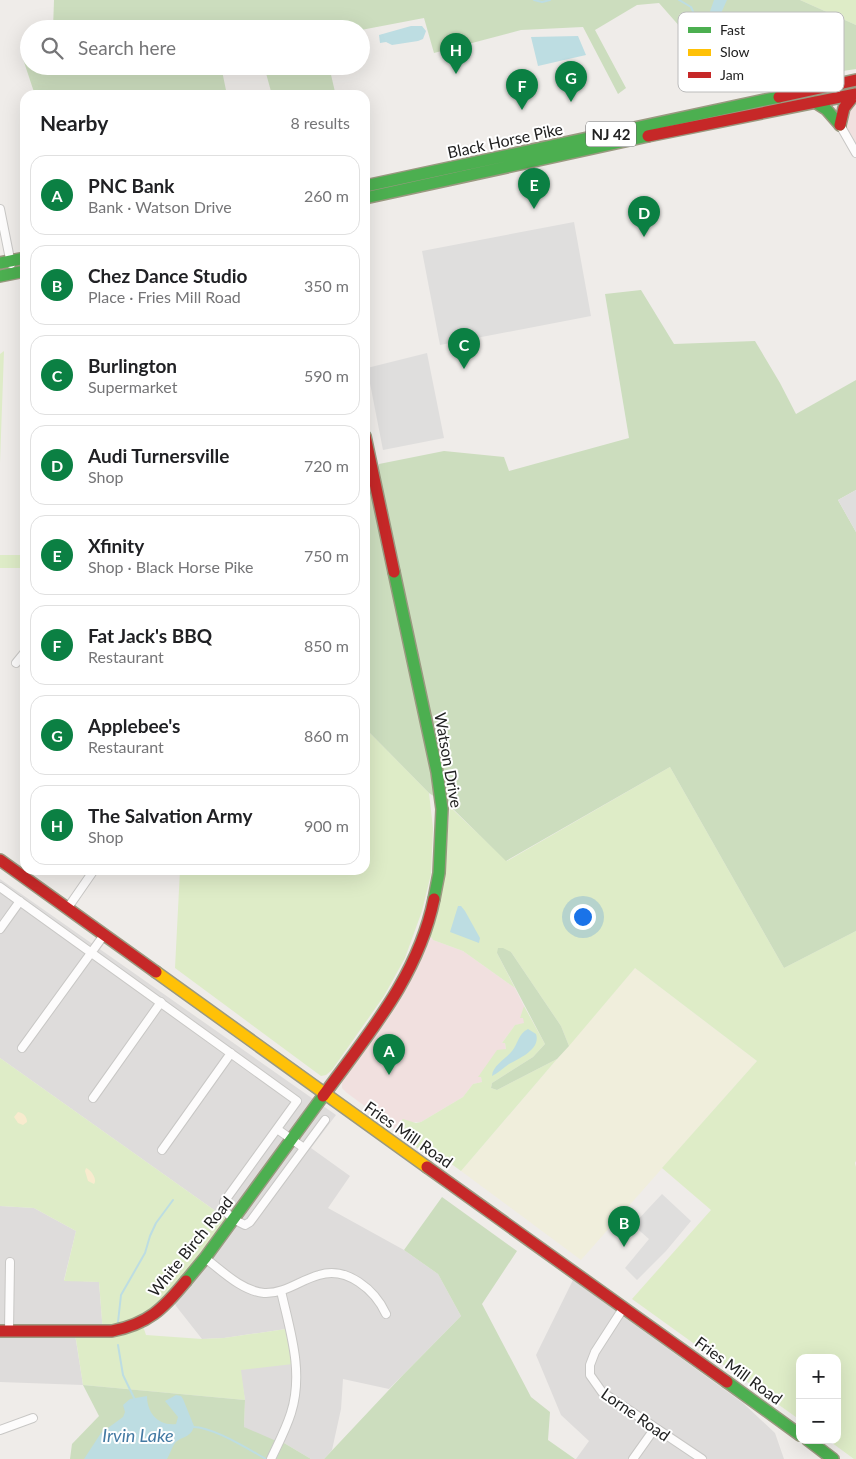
<!DOCTYPE html>
<meta charset="utf-8">
<style>
body{margin:0;font-family:Lato,sans-serif;background:#f6f6f6;color:#202124}
.controls{position:absolute;right:15px;bottom:15px;display:grid;overflow:hidden;border-radius:10px;box-shadow:0 5px 20px #0002}
.controls button{width:45px;height:45px;display:grid;place-items:center;padding:0;border:0;border-bottom:1px solid #e0e0e0;background:#fff;color:#202124;font:25px sans-serif}
.you{position:absolute;left:582px;top:916px;width:18px;height:18px;margin:-12px;border:4px solid #fff;border-radius:50%;background:#1a73e8;box-shadow:0 0 0 8px #1a73e833}
.badge{display:grid;place-items:center;width:32px;height:32px;border-radius:50%;background:#0b8043;color:#fff;font-size:16px;font-weight:700}
.pin{position:absolute;translate:-50% -41px;filter:drop-shadow(0 1px 2px #0008)}
.pin::after{content:'';position:absolute;top:26px;width:18px;height:15px;background:inherit;clip-path:polygon(0 0,100% 0,50% 100%)}
.list{margin:0;padding:0;list-style:none}
h2{display:flex;justify-content:space-between;align-items:center;height:65px;margin:0;padding:0 20px;font-size:21px}
h2 small{font-size:16px;font-weight:400;color:#757577}
.list li{display:grid;grid-template-columns:32px 1fr auto;gap:15px;align-items:center;box-sizing:border-box;height:80px;margin:0 10px 10px;padding:0 10px;border:1px solid #e0e0e0;border-radius:15px}
.list b{display:block;font-size:19px;white-space:nowrap}
.list p{margin:0;font-size:16px;white-space:nowrap;color:#757577}
.list em{font-size:16px;font-style:normal;color:#757577}
.icon{flex:none;width:28px;height:28px;fill:none;stroke:currentColor;stroke-width:2;stroke-linecap:round;stroke-linejoin:round}
.map{position:relative;flex:none;width:856px;height:1459px;overflow:hidden}
.search{position:absolute;background:#fff;box-shadow:0 5px 20px #0002;left:20px;top:20px;width:350px;height:55px;display:flex;align-items:center;gap:12px;box-sizing:border-box;padding:0 18px;border-radius:28px;color:#757577;font-size:19px}
.panel{position:absolute;background:#fff;box-shadow:0 5px 20px #0002;left:20px;top:90px;width:350px;height:785px;border-radius:15px}
.map>svg:first-child{display:block}
.residential{fill:#dedcdb}
.commercial{fill:#f1e0df}
.farmland{fill:#f0eedc}
.grass{fill:#deecc7}
.forest{fill:#ccddbe}
.sand{fill:#f8ebce}
.parking{fill:#dfdedd}
.water{fill:#bddde2}
.lines{fill:none;stroke-linecap:round;stroke-linejoin:round}
.stream{stroke:#bddde2;stroke-width:2}
.street-casing{stroke:#c8c7c5;stroke-width:10}
.fast-casing{stroke:#9a9980;stroke-width:14}
.slow-casing{stroke:#9a9980;stroke-width:14}
.jam-casing{stroke:#9a9980;stroke-width:14}
.street{stroke:#fdfcfc;stroke-width:8}
.fast{stroke:#4caf50;stroke-width:11}
.slow{stroke:#ffc107;stroke-width:11}
.jam{stroke:#c62828;stroke-width:11}
.labels{text-anchor:middle;dominant-baseline:central;stroke-width:4;stroke-linejoin:round;paint-order:stroke}
.shield{fill:#fff;stroke:#646464;stroke-width:1}
.shield-label{font-size:15px;font-weight:bold;fill:#212121}
.street-label{font-size:16px;fill:#212121;stroke:#fff}
.water-label{font-size:18px;font-style:italic;fill:#447aa3;stroke:#fff}
.key{fill:#fff;stroke:#bcbcbc;stroke-width:1}
.key-label{font-size:14px;fill:#212121}
</style>
<div class="map">
<svg width="856" height="1459" viewBox="0 0 856 1459">
<rect width="100%" height="100%" fill="#efece9"/>
<!-- residential -->
<path class="residential" d="M0 879 336 1115 311 1148 350 1176 328 1208 404 1250 438 1274 461 1316 389 1389 343 1379 341 1409 332 1450 324 1459H311L284 1443 276 1459 244 1427 245 1400 240 1370 286 1329 224 1338 202 1339 176 1306 173 1299 231 1222 0 1058Z
M0 1206 34 1208 76 1231 64 1280 99 1282 103 1333 75 1334 83 1385 0 1382Z
M573 1280 743 1403 775 1433 784 1459H576L589 1441 561 1415 536 1355Z"/>
<!-- commercial -->
<path class="commercial" d="M856 103V149L831 108Z
M429 934 433 940 463 951 515 988 524 1006V1024L515 1025 502 1043H505L506 1049 481 1076 482 1082 473 1084 463 1097 421 1122H411L397 1130 399 1135 392 1126 347 1093 342 1088V1077Z"/>
<!-- farmland -->
<path class="farmland" d="M635 968 757 1061 581 1260 461 1171Z"/>
<!-- grass -->
<path class="grass" d="M800 0H856V25Z
M4 351 0 463V354Z
M0 555H25V568H0Z
M365 728 429 793 433 828 431 874 422 911 405 958 384 996 332 1070 326 1075 321 1076 175 968 180 870H365Z
M670 767 784 968 856 931V1161L855 1163 856 1167V1459H854L828 1440H837V1358H800V1420L632 1299 711 1210 662 1168 757 1061 635 968 569 1046 561 1026 511 952 497 953 515 988 463 951 433 940 429 934 443 880 450 807 507 861Z
M524 1006 545 1044 533 1057 492 1083 491 1088 497 1090 557 1059 461 1171 450 1163 433 1159 399 1135C397 1128 397 1123 403 1119L416 1123 421 1122 463 1097 473 1084 482 1082 481 1077H478L497 1050 506 1049 505 1043H502L515 1025 524 1023 523 1018H520Z
M0 1058 231 1222 173 1299 142 1323 146 1335 202 1339 224 1338 286 1329 293 1364 241 1370 245 1400 83 1385 75 1333H103L99 1282 64 1281 76 1231 34 1208 0 1206Z"/>
<!-- forest -->
<path class="forest" d="M54 0H800L856 25V69L770 82 750 63 696 45 659 3 637 5 595 30 626 88 618 94 583 27 521 30 434 53 424 18 361 30V29H254L252 22 239 29H53Z
M29 53V66H221L227 95H35L22 56Z
M264 66H329L335 92 319 95H272Z
M641 290 674 344 755 341 780 383 796 414 856 380V490L838 500 856 532V931L784 968 670 767 506 861 453 809 429 793 365 728V501L379 464 444 451 504 457 509 471 629 438 605 294Z
M498 948H503L511 952 561 1026 569 1046 557 1059 497 1090 491 1088 492 1083 533 1057 545 1044 497 953Z
M442 1197 517 1251 482 1304 531 1397 550 1412 548 1440 575 1459H324L402 1376 461 1316 438 1274 404 1250Z
M83 1385 245 1400 244 1427 274 1440 284 1443 311 1459H70L72 1444 99 1416Z"/>
<!-- sand -->
<path class="sand" d="M18 1112C24 1113 27 1117 27 1122L23 1125 18 1123 14 1117Z
M86 1168C90 1169 96 1177 95 1182L94 1184 88 1181 85 1171Z"/>
<!-- parking -->
<path class="parking" d="M574 222 591 316 440 345 422 251Z
M427 353 444 438 383 450 367 368Z
M856 490V532L838 500Z
M662 1194 691 1221 666 1251 637 1280 625 1268 649 1239 633 1225Z"/>
<!-- water -->
<path class="water" d="M714 0H727L714 29 712 30 708 26V17Z
M411 26H422L426 31 423 39 418 41 392 45 386 42 380 43 379 35Z
M578 36 586 55 538 66 531 37Z
M458 906H461L465 911 480 938 479 943 450 932Z
M528 1029 536 1034C541 1049 520 1058 509 1064 503 1068 498 1073 492 1076 493 1065 505 1060 512 1051 518 1044 518 1034 528 1029Z
M176 1395 181 1396 183 1399 194 1426C191 1438 182 1436 175 1443 172 1447 170 1454 167 1459H84L101 1433 123 1417 125 1412 123 1405 130 1399 147 1396C147 1413 158 1426 176 1424L178 1417 165 1401Z"/>
<g class="lines">
<!-- stream -->
<path class="stream" d="M534 0 542 2 550 0
M679 0 691 7 700 27 717 38 787 55 819 66 838 76
M118 1322 121 1295 145 1253 150 1236 156 1223 173 1200
M118 1345 123 1375 135 1400
M191 1427C210 1425 248 1449 266 1459"/>
<!-- street casing -->
<g class="street-casing">
<path id="street" d="M840 125 856 153
M0 209 11 264
M16 663 25 652
M0 887 297 1101 224 1202V1210L233 1219 245 1225 250 1222 325 1120
M67 909 94 870
M0 929 20 901
M22 1048 104 935
M93 1098 161 1002
M277 1129 304 1148
M162 1150 231 1053
M205 1258C222 1271 242 1291 264 1293 285 1294 300 1280 319 1275 347 1266 375 1290 386 1314
M624 1307 595 1352 590 1365V1375L602 1392 702 1459
M9 1331 10 1262
M0 1430 33 1418
M271 1459C278 1444 286 1429 291 1413 304 1372 290 1331 281 1291
M633 1459 655 1428"/>
</g>
<!-- fast casing -->
<g class="fast-casing">
<path id="fast" d="M815 102 826 109 840 125
M365 186 779 97
M365 198 648 136
M0 263 25 258
M0 276 25 271
M394 572 437 772 442 809 439 873 434 899
M186 1281 205 1258 323 1096
M727 1382 800 1435
M808 1440 833 1459"/>
</g>
<!-- slow casing -->
<g class="slow-casing">
<path id="slow" d="M156 972 427 1167"/>
</g>
<!-- jam casing -->
<g class="jam-casing">
<path id="jam" d="M779 97 856 80
M840 125 844 108 855 94
M648 136 856 94
M365 436 394 572
M0 860 156 972
M323 1096C368 1034 418 977 434 899
M427 1167 727 1382
M0 1331H112C148 1324 163 1309 186 1281"/>
</g>
<!-- street -->
<use href="#street" class="street"/>
<!-- fast -->
<use href="#fast" class="fast"/>
<!-- slow -->
<use href="#slow" class="slow"/>
<!-- jam -->
<use href="#jam" class="jam"/>
</g>
<g class="labels">
<!-- shield labels -->
<rect class="shield" x="586" y="121.5" width="50" height="25" rx="4"/>
<g class="shield-label">
<text x="611" y="134">NJ 42</text>
</g>
<!-- street labels -->
<g class="street-label">
<text transform="translate(505 140) rotate(-12)">Black Horse Pike</text>
<text transform="translate(449 760) rotate(80)">Watson Drive</text>
<text transform="translate(409 1134) rotate(35)">Fries Mill Road</text>
<text transform="translate(190 1246) rotate(-51)">White Birch Road</text>
<text transform="translate(739 1370) rotate(36)">Fries Mill Road</text>
<text transform="translate(636 1414) rotate(35)">Lorne Road</text>
</g>
<!-- water labels -->
<g class="water-label">
<text x="138" y="1435">Irvin Lake</text>
</g>
</g>
<!-- legend -->
<rect x="678" y="12" width="166" height="80" rx="8" class="key"/>
<rect x="688" y="27" width="23" height="6" fill="#4caf50"/>
<rect x="688" y="49" width="23" height="7" fill="#ffc107"/>
<rect x="688" y="72" width="23" height="6" fill="#c62828"/>
<g class="key-label">
<text x="720" y="35">Fast</text>
<text x="720" y="57">Slow</text>
<text x="720" y="80">Jam</text>
</g>
</svg>
<div class="controls">
<button>+</button>
<button>−</button>
</div>
<div class="you"></div>
<div class="pin badge" style="left:389px;top:1075px">A</div>
<div class="pin badge" style="left:624px;top:1247px">B</div>
<div class="pin badge" style="left:464px;top:369px">C</div>
<div class="pin badge" style="left:644px;top:237px">D</div>
<div class="pin badge" style="left:534px;top:209px">E</div>
<div class="pin badge" style="left:522px;top:110px">F</div>
<div class="pin badge" style="left:571px;top:102px">G</div>
<div class="pin badge" style="left:456px;top:74px">H</div>
<div class="search"><svg class="icon" aria-label="search" viewBox="0 0 24 24"><circle cx="10" cy="10" r="6"/><path d="M15 15l6 6"/></svg>Search here</div>
<section class="panel">
<h2>Nearby<small>8 results</small></h2>
<ul class="list">
<li><span class="badge">A</span><div><b>PNC Bank</b><p>Bank · Watson Drive</p></div><em>260 m</em></li>
<li><span class="badge">B</span><div><b>Chez Dance Studio</b><p>Place · Fries Mill Road</p></div><em>350 m</em></li>
<li><span class="badge">C</span><div><b>Burlington</b><p>Supermarket</p></div><em>590 m</em></li>
<li><span class="badge">D</span><div><b>Audi Turnersville</b><p>Shop</p></div><em>720 m</em></li>
<li><span class="badge">E</span><div><b>Xfinity</b><p>Shop · Black Horse Pike</p></div><em>750 m</em></li>
<li><span class="badge">F</span><div><b>Fat Jack's BBQ</b><p>Restaurant</p></div><em>850 m</em></li>
<li><span class="badge">G</span><div><b>Applebee's</b><p>Restaurant</p></div><em>860 m</em></li>
<li><span class="badge">H</span><div><b>The Salvation Army</b><p>Shop</p></div><em>900 m</em></li>
</ul>
</section>
</div>
